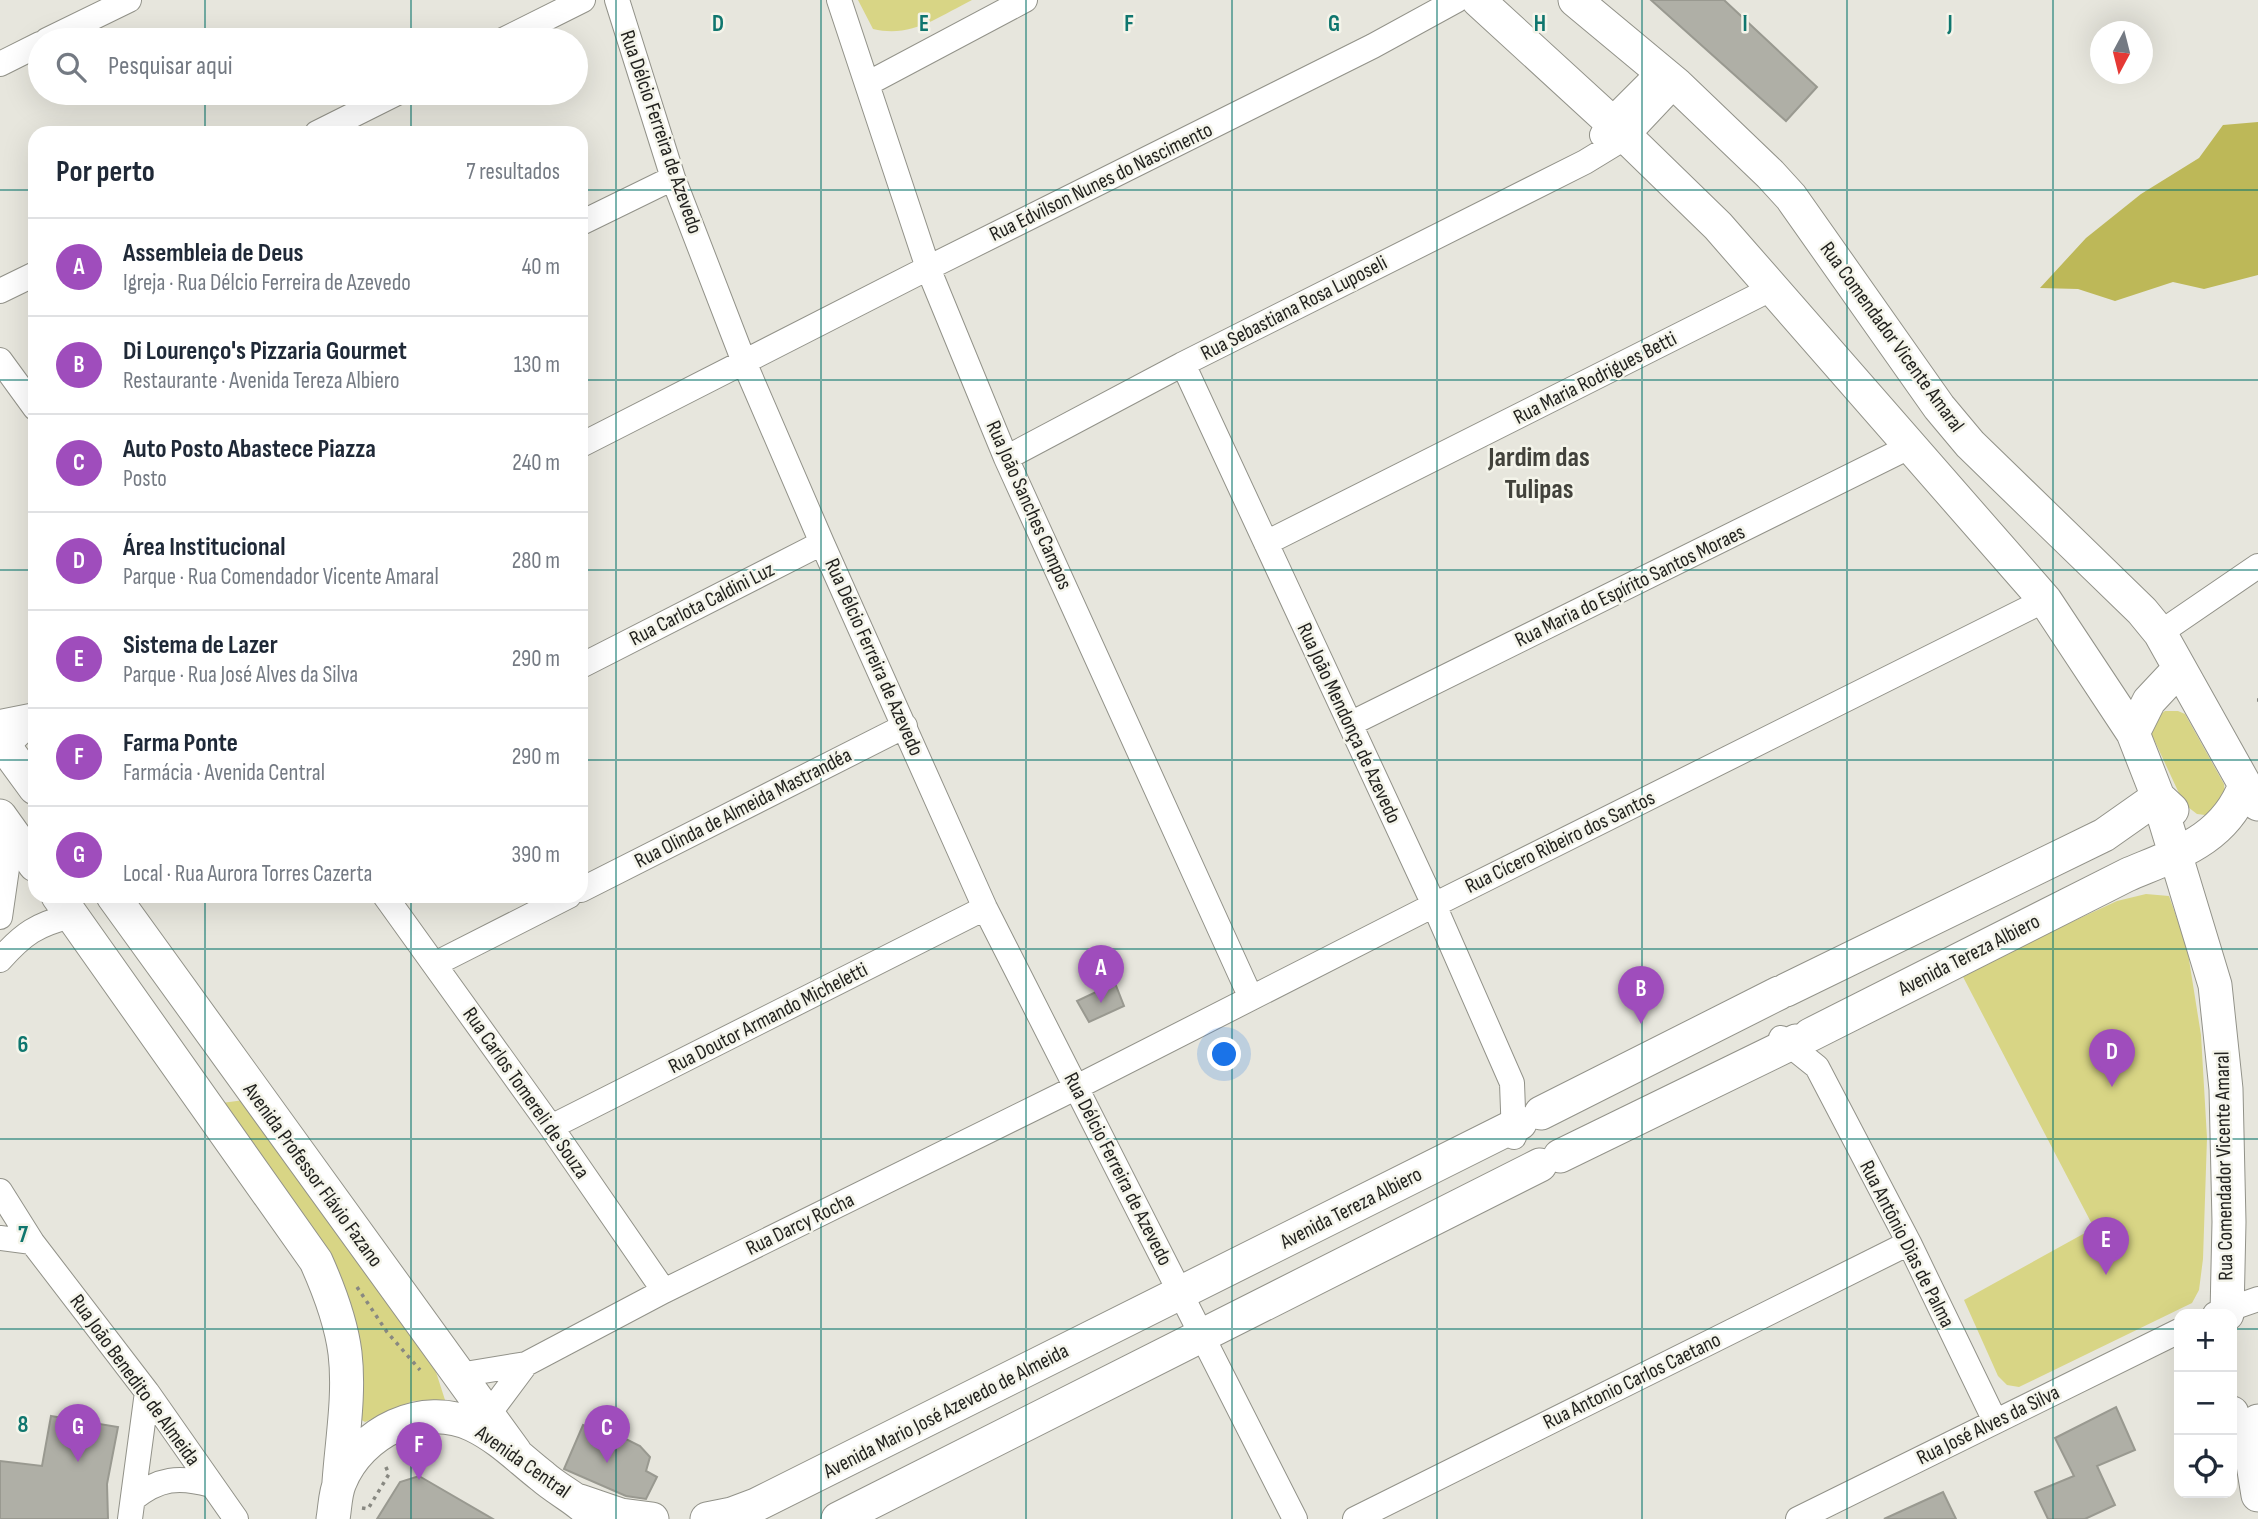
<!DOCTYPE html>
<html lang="pt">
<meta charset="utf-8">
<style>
body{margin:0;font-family:"Sofia Sans Condensed","Noto Sans KR",sans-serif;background:#f6f6f7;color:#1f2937}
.controls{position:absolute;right:21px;bottom:21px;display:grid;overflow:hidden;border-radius:14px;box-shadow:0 7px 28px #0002}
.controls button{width:63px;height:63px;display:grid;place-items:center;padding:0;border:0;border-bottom:2px solid #e0e1e3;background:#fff;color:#1f2937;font:35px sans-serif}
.compass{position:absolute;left:2090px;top:21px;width:63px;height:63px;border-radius:50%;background:#fff;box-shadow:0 7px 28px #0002;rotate:187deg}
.you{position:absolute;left:1225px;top:1055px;width:24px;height:24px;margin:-18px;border:5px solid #fff;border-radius:50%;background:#1a73e8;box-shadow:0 0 0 10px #1a73e833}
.badge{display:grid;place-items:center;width:46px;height:46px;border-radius:50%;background:#9f4dbc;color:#fff;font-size:23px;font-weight:700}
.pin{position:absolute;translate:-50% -58px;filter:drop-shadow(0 2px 4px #0008)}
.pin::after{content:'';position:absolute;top:37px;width:24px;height:21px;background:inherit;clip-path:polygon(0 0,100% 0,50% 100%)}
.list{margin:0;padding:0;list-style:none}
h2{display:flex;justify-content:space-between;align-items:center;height:91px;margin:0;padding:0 28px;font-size:30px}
h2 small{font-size:23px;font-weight:400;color:#747a83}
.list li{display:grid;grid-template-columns:46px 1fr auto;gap:21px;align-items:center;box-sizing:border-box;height:98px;padding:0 28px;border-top:2px solid #e0e1e3}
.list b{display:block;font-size:26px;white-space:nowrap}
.list p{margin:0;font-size:23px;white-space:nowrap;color:#747a83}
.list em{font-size:23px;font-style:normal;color:#747a83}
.icon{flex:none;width:38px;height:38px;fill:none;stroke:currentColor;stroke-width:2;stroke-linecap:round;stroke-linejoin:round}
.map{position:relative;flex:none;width:2258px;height:1519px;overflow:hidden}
.search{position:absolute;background:#fff;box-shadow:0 7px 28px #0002;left:28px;top:28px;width:560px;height:77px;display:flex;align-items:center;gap:18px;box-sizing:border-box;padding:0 24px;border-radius:38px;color:#747a83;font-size:26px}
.panel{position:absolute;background:#fff;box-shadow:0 7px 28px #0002;left:28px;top:126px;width:560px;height:777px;border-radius:21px}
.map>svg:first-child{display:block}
.green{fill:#d8d585}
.forest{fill:#bdb858}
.building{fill:#afafa6;stroke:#999990;stroke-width:2}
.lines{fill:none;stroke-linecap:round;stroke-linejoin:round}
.street-casing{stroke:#929289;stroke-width:26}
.secondary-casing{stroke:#929289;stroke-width:35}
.path{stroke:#888881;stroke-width:3.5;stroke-dasharray:3.5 5;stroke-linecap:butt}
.street{stroke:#fff;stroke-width:24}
.secondary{stroke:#fff;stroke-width:33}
.grid{fill:none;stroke:#0f766e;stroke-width:2;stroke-opacity:0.55}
.labels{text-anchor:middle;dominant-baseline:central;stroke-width:5;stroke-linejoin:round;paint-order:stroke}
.street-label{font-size:21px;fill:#232320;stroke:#f4f4ea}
.district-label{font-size:28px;font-weight:bold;fill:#42423b;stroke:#f4f4ea}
.grid-label{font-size:23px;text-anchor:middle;font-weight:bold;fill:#0f766e;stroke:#f4f4ea;stroke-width:5;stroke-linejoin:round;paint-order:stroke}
</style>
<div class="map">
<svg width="2258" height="1519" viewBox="0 0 2258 1519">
<rect width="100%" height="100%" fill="#e7e6dd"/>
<!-- green -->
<path class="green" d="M858 0H972C938 17 912 38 873 29Z
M2165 711H2178L2185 714 2224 784 2225 794 2213 816 2197 814 2184 804 2151 733 2155 718Z
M2146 894 2169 896 2187 947 2201 1035 2207 1138 2203 1259 2199 1290 2192 1303 2019 1387 2007 1385 1998 1376 1964 1300 2094 1228 1961 973 2117 901Z
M244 1100 436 1372 445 1400 413 1401 365 1422 358 1418 359 1377 222 1103Z"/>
<!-- forest -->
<path class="forest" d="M2258 122V275L2204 289 2173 282 2115 301 2078 289 2040 288 2086 238 2141 194 2199 158 2223 125Z"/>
<!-- building -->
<path class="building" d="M1651 0H1724L1817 87 1786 121Z
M1115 983 1124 1006 1089 1022 1077 1001Z
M2116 1407 2135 1450 2097 1466 2115 1505 2085 1519H2048L2035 1492 2074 1476 2055 1438Z
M51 1416 118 1427 107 1484 108 1519H0V1461L42 1466Z
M583 1425 608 1435 610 1431 640 1446 650 1457 646 1471 657 1477 646 1499 626 1496 564 1469Z
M419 1476 493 1519H377L400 1482Z
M1943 1492 1956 1519H1884L1919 1503Z"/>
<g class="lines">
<!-- street casing -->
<g class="street-casing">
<path id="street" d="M617 0 673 178 744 362 822 543 985 908 1295 1519
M839 0 928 268 1006 458 1251 998
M47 40 129 0
M503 40 583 0
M0 64 40 44
M867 84 1025 0
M317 133 397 93
M1602 135 1610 121 1660 71
M581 223 673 178
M0 291 35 274
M0 360 35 408
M1183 364 1434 905 1512 1083 1514 1137
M581 445 928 268 1373 46 1457 0
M1006 458 1183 364 1585 162 1626 137 1676 84
M1266 543 1773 288
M2160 633 2258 566
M581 666 822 543
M0 722 35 715
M1350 724 1909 447
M0 753 35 719
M581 890 905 726
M385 896 551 1127 664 1291
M0 917 12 834
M0 960C23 934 37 924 72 916
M435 964 569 896
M1781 1038 1817 1067 1909 1243 1995 1421
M551 1127 985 908
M0 1191 32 1242 147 1392 236 1519
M0 1238 32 1242
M2215 1314 2258 1299
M459 1375 526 1364 664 1291 1061 1095 1434 905 2045 600
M488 1415 526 1364
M133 1499C159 1478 179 1476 211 1485
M130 1519 147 1392
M1355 1519 1909 1243
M1798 1519 2179 1331"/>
</g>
<!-- secondary casing -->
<g class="secondary-casing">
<path id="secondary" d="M1478 0 1610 121 1718 226 2045 600 2133 733 2158 797 2215 985 2226 1089 2229 1222 2227 1314
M1575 0 1676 84 1770 174 1791 197 1939 407 1970 444 2142 611 2160 633 2245 785 2258 804
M2133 733 2149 701 2179 669
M0 740 35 788
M0 816 35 865
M58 896 316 1261C329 1290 341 1321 345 1353 350 1395 342 1440 339 1482
M113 896 515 1452
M1786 990 2104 835 2158 797 2172 810
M1810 1035 2127 875C2176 854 2225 840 2245 785
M1541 1113 1779 993
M1560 1156 1796 1041
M2232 1413 2236 1427 2252 1458
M2258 1421 2252 1458 2258 1495
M580 1501 621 1515 652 1519
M333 1519C335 1508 335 1493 340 1482 360 1432 423 1401 473 1425 500 1438 519 1458 542 1476 560 1492 581 1500 596 1519
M707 1519 732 1514 756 1505 1520 1123
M838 1519 1540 1165"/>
</g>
<!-- path -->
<path class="path" d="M2257 700H2258
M357 1287 387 1332 420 1370
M362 1508 368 1509 389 1474 384 1463"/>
<!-- street -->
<use href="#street" class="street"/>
<!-- secondary -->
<use href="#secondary" class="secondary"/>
</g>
<!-- grid -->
<path class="grid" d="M205 0V40M411 0V40M616 0V1519M821 0V1519M1026 0V1519M1232 0V1519M1437 0V1519M1642 0V1519M1847 0V1519M2053 0V1519M205 93V133M411 93V133M0 190H35M581 190H2258M0 380H35M581 380H2258M0 570H35M581 570H2258M0 760H35M581 760H2258M205 896V1519M411 896V1519M0 949H2258M0 1139H2258M0 1329H2179M2232 1329H2258"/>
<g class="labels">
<!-- street labels -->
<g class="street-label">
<text transform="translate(661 132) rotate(71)">Rua Délcio Ferreira de Azevedo</text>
<text transform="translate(1101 182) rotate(-26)">Rua Edvilson Nunes do Nascimento</text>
<text transform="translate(1294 308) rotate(-27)">Rua Sebastiana Rosa Luposeli</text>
<text transform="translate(1892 337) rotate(54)">Rua Comendador Vicente Amaral</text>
<text transform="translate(1595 378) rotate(-27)">Rua Maria Rodrigues Betti</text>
<text transform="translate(1029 505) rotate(66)">Rua João Sanches Campos</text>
<text transform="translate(1630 586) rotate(-26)">Rua Maria do Espírito Santos Moraes</text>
<text transform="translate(702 604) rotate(-27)">Rua Carlota Caldini Luz</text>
<text transform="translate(874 657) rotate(66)">Rua Délcio Ferreira de Azevedo</text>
<text transform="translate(1349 723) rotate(65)">Rua João Mendonça de Azevedo</text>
<text transform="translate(743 808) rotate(-27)">Rua Olinda de Almeida Mastrandéa</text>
<text transform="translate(1560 842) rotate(-26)">Rua Cícero Ribeiro dos Santos</text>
<text transform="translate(1969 955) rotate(-27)">Avenida Tereza Albiero</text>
<text transform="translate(768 1018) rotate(-27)">Rua Doutor Armando Micheletti</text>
<text transform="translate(526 1093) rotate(55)">Rua Carlos Tomereli de Souza</text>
<text transform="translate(2224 1166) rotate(-91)">Rua Comendador Vicente Amaral</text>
<text transform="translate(1118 1169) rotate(63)">Rua Délcio Ferreira de Azevedo</text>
<text transform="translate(313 1175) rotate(54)">Avenida Professor Flávio Fazano</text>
<text transform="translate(1351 1208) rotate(-27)">Avenida Tereza Albiero</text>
<text transform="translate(800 1224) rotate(-26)">Rua Darcy Rocha</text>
<text transform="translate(1907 1244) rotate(63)">Rua Antônio Dias de Palma</text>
<text transform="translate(135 1380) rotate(54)">Rua João Benedito de Almeida</text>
<text transform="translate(1632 1381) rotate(-26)">Rua Antonio Carlos Caetano</text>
<text transform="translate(946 1411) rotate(-27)">Avenida Mario José Azevedo de Almeida</text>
<text transform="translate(1988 1425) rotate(-26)">Rua José Alves da Silva</text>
<text transform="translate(523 1462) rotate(35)">Avenida Central</text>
</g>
<!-- district labels -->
<g class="district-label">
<text x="1539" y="457">Jardim das<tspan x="1539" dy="32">Tulipas</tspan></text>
</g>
</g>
<g class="grid-label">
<text x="718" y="31">D</text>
<text x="924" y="31">E</text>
<text x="1129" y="31">F</text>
<text x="1334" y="31">G</text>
<text x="1540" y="31">H</text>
<text x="1745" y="31">I</text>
<text x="1950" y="31">J</text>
<text x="23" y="1052">6</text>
<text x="23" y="1242">7</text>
<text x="23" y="1432">8</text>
</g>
</svg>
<div class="controls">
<button>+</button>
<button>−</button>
<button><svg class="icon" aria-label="locate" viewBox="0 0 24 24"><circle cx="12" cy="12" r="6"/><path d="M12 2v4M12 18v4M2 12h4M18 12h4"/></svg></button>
</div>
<svg class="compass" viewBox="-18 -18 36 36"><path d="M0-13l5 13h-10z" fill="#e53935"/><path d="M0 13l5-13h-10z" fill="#747a83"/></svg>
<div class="you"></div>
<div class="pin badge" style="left:1101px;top:1003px">A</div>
<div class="pin badge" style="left:1641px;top:1024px">B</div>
<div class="pin badge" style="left:607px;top:1463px">C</div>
<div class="pin badge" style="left:2112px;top:1087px">D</div>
<div class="pin badge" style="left:2106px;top:1275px">E</div>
<div class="pin badge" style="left:419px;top:1480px">F</div>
<div class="pin badge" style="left:78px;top:1462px">G</div>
<div class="search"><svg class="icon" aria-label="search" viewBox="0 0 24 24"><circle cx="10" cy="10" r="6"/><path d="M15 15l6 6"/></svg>Pesquisar aqui</div>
<section class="panel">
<h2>Por perto<small>7 resultados</small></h2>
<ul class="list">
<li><span class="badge">A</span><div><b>Assembleia de Deus</b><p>Igreja · Rua Délcio Ferreira de Azevedo</p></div><em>40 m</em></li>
<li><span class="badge">B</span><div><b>Di Lourenço's Pizzaria Gourmet</b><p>Restaurante · Avenida Tereza Albiero</p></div><em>130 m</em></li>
<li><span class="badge">C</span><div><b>Auto Posto Abastece Piazza</b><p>Posto</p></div><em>240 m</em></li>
<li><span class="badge">D</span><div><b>Área Institucional</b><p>Parque · Rua Comendador Vicente Amaral</p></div><em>280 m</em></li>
<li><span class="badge">E</span><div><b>Sistema de Lazer</b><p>Parque · Rua José Alves da Silva</p></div><em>290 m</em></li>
<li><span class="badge">F</span><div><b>Farma Ponte</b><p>Farmácia · Avenida Central</p></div><em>290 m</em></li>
<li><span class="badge">G</span><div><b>ㅤ</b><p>Local · Rua Aurora Torres Cazerta</p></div><em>390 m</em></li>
</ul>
</section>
</div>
